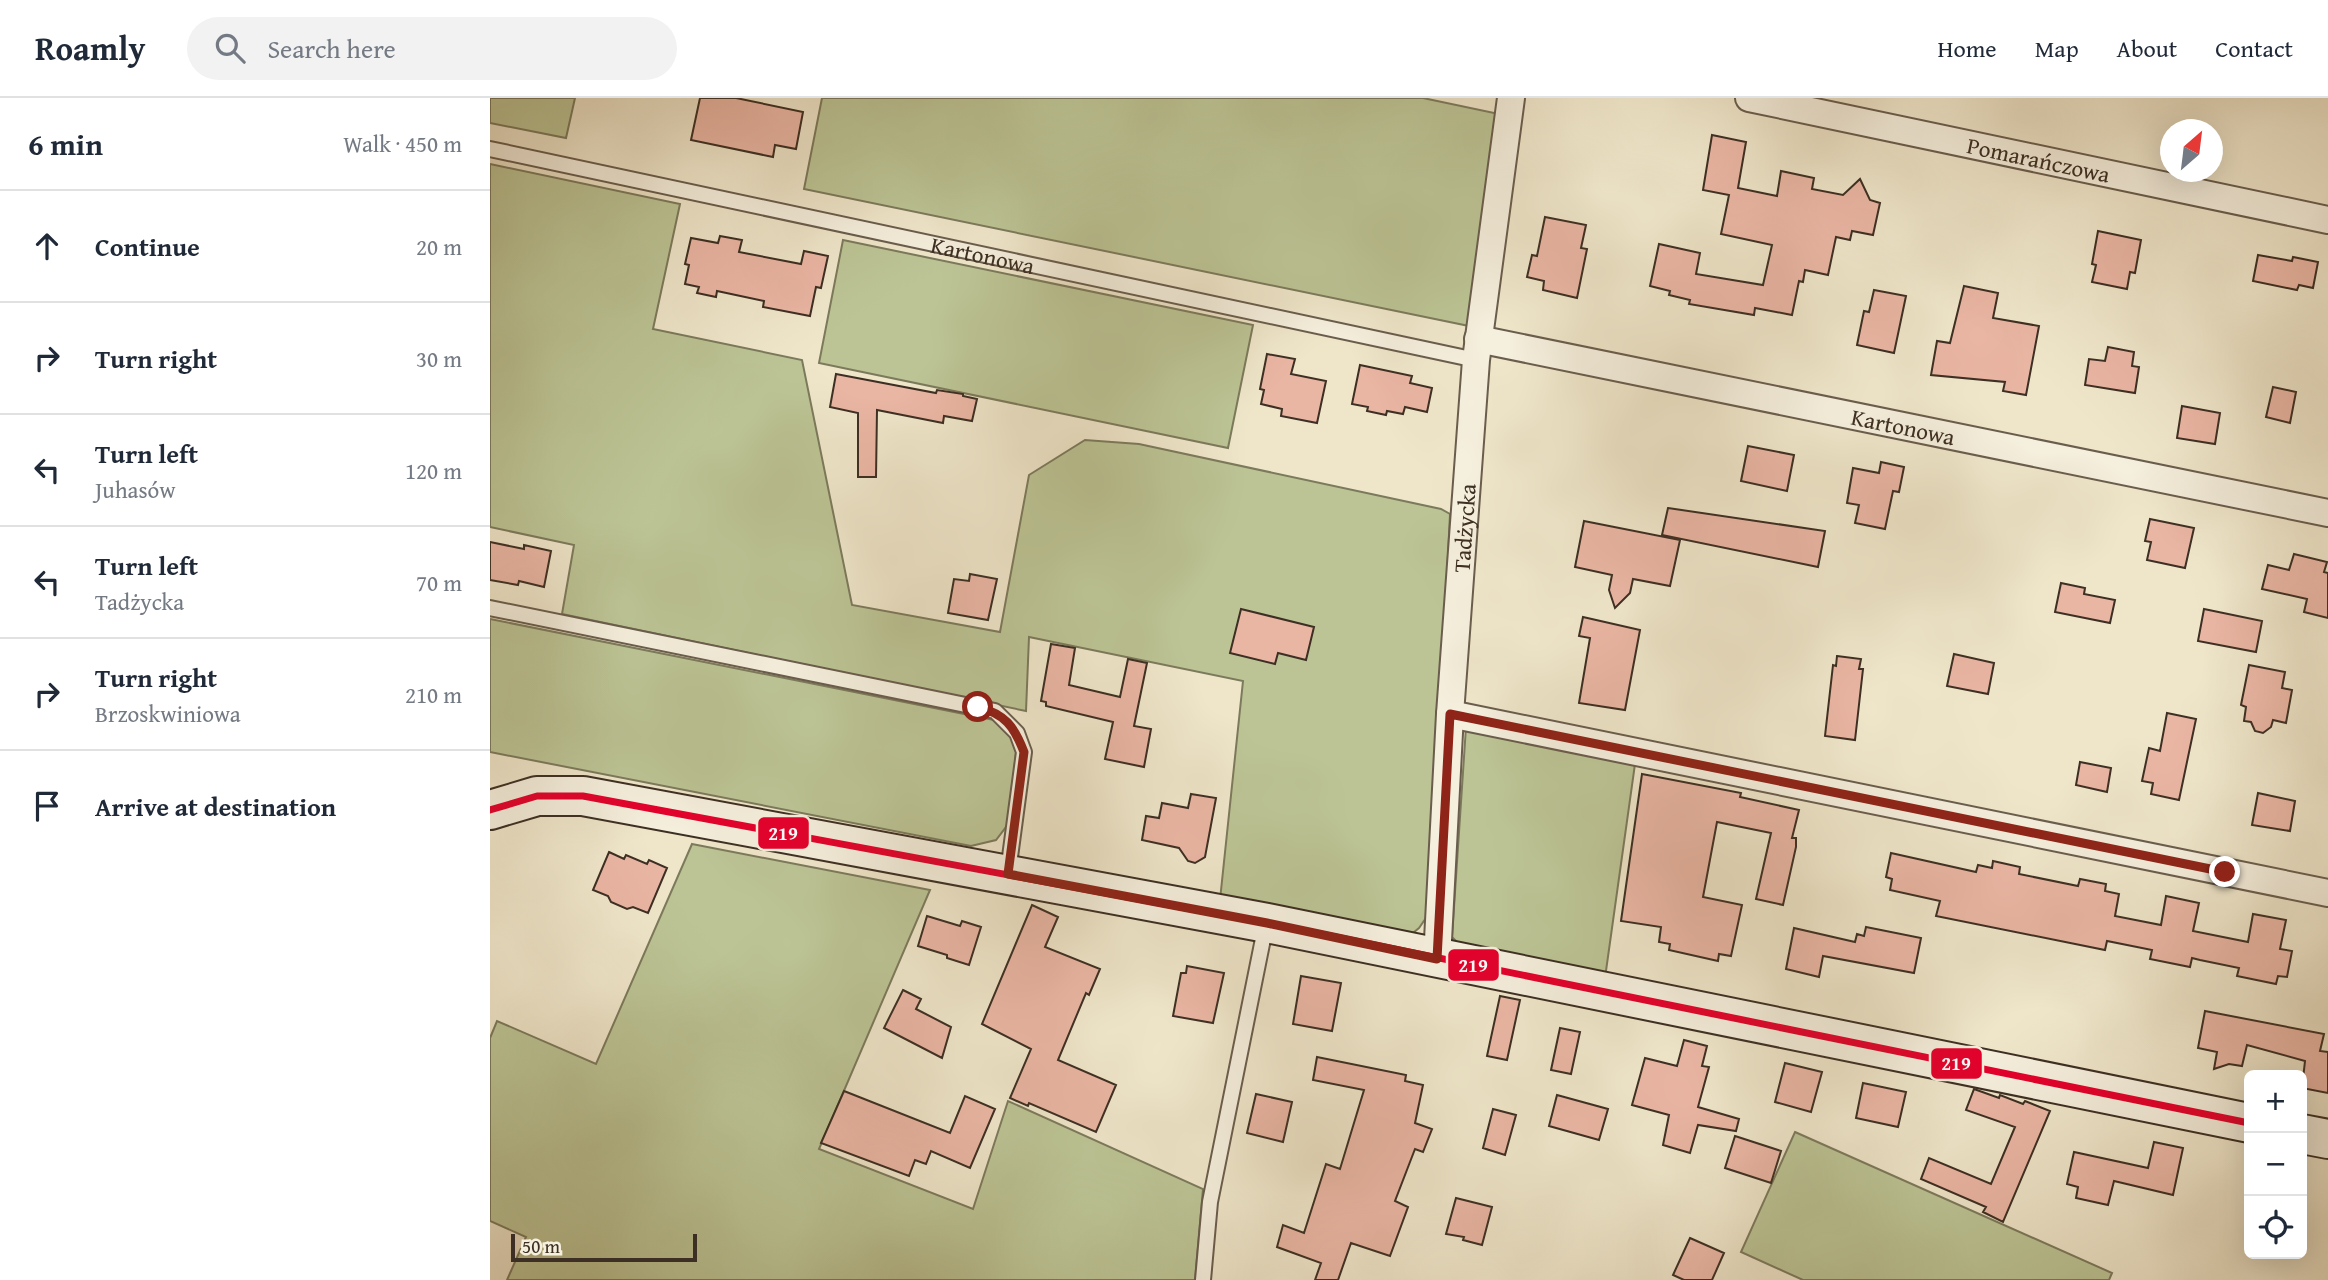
<!DOCTYPE html>
<meta charset="utf-8">
<style>
body{margin:0;font-family:"Gentium Book Plus",serif;background:#f2f2f3;color:#1f2937}
.controls{position:absolute;right:21px;bottom:21px;display:grid;overflow:hidden;border-radius:10px;box-shadow:0 7px 28px #0002}
.controls button{width:63px;height:63px;display:grid;place-items:center;padding:0;border:0;border-bottom:2px solid #e0e1e3;background:#fff;color:#1f2937;font:35px sans-serif}
.compass{position:absolute;left:1670px;top:21px;width:63px;height:63px;border-radius:50%;background:#fff;box-shadow:0 7px 28px #0002;rotate:28deg}
.scale{position:absolute;left:21px;bottom:18px;width:186px;box-sizing:border-box;padding-left:7px;border:4px solid #3d2f23;border-top:0;font-size:19px;line-height:24px;white-space:nowrap;color:#3d2f23;-webkit-text-stroke:5px #f5efdd;paint-order:stroke}
.stop{position:absolute;width:21px;height:21px;margin:-16px;border:5px solid #8f2418;border-radius:50%;background:#fff}
.stop.end{background:#8f2418;border-color:#fff;box-shadow:0 2px 7px #0008}
.list{margin:0;padding:0;list-style:none}
h2{display:flex;justify-content:space-between;align-items:center;height:91px;margin:0;padding:0 28px;font-size:30px}
h2 small{font-size:23px;font-weight:400;color:#747a83}
.list li{display:grid;grid-template-columns:46px 1fr auto;gap:21px;align-items:center;box-sizing:border-box;height:112px;padding:0 28px;border-top:2px solid #e0e1e3}
.list b{display:block;font-size:26px;white-space:nowrap}
.list p{margin:0;font-size:23px;white-space:nowrap;color:#747a83}
.list em{font-size:23px;font-style:normal;color:#747a83}
.icon{flex:none;width:38px;height:38px;fill:none;stroke:currentColor;stroke-width:2;stroke-linecap:round;stroke-linejoin:round}
.map{position:relative;flex:none;width:1838px;height:1182px;overflow:hidden}
header{display:flex;align-items:center;gap:42px;box-sizing:border-box;height:98px;padding:0 35px;background:#fff;border-bottom:2px solid #e0e1e3}
header strong{font-size:33px}
nav{display:flex;gap:38px;margin-inline-start:auto;font-size:24px}
.search{width:490px;height:63px;background:#f2f2f3;display:flex;align-items:center;gap:18px;box-sizing:border-box;padding:0 24px;border-radius:38px;color:#747a83;font-size:26px}
main{display:flex}
aside{flex:1;background:#fff}
.map>svg:first-child{display:block}
.green{fill:#bcc495;stroke:#7c7a5c;stroke-width:2}
.building{fill:#eab6a4;stroke:#3d2f23;stroke-width:2}
.lines{fill:none;stroke-linecap:round;stroke-linejoin:round}
.lane-casing{stroke:#6a5d4d;stroke-width:18}
.street-casing{stroke:#6a5d4d;stroke-width:30}
.secondary-casing{stroke:#3d2f23;stroke-width:42}
.lane{stroke:#f5efdd;stroke-width:14}
.street{stroke:#f5efdd;stroke-width:26}
.secondary{stroke:#f5efdd;stroke-width:38}
.bus-1-casing{stroke:#f5efdd;stroke-width:12}
.bus-1{stroke:#e4002b;stroke-width:7}
.route{stroke:#8f2418;stroke-width:9}
.labels{text-anchor:middle;dominant-baseline:central;stroke-width:7;stroke-linejoin:round;paint-order:stroke}
.street-label{font-size:23px;fill:#3d2f23;stroke:#f5efdd}
.line-badge{stroke:#f5efdd;stroke-width:2.5}
.badge-label{font-size:19px;text-anchor:middle;font-weight:bold;fill:#fff}
</style>
<header>
<strong>Roamly</strong>
<div class="search"><svg class="icon" aria-label="search" viewBox="0 0 24 24"><circle cx="10" cy="10" r="6"/><path d="M15 15l6 6"/></svg>Search here</div>
<nav><a>Home</a><a>Map</a><a>About</a><a>Contact</a></nav>
</header>
<main>
<aside>
<h2>6 min<small>Walk · 450 m</small></h2>
<ul class="list">
<li><svg class="icon" aria-label="ahead" viewBox="0 0 24 24"><path d="M12 20V5M6 11l6-6 6 6"/></svg><div><b>Continue</b></div><em>20 m</em></li>
<li><svg class="icon" aria-label="right" viewBox="0 0 24 24"><path d="M7 20v-9h11M14 6l5 5-5 5"/></svg><div><b>Turn right</b></div><em>30 m</em></li>
<li><svg class="icon" aria-label="left" viewBox="0 0 24 24"><path d="M17 20v-9H6M10 6l-5 5 5 5"/></svg><div><b>Turn left</b><p>Juhasów</p></div><em>120 m</em></li>
<li><svg class="icon" aria-label="left" viewBox="0 0 24 24"><path d="M17 20v-9H6M10 6l-5 5 5 5"/></svg><div><b>Turn left</b><p>Tadżycka</p></div><em>70 m</em></li>
<li><svg class="icon" aria-label="right" viewBox="0 0 24 24"><path d="M7 20v-9h11M14 6l5 5-5 5"/></svg><div><b>Turn right</b><p>Brzoskwiniowa</p></div><em>210 m</em></li>
<li><svg class="icon" aria-label="arrive" viewBox="0 0 24 24"><path d="M6 21V4h12l-3 4 3 4H6"/></svg><div><b>Arrive at destination</b></div></li>
</ul>
</aside>
<div class="map">
<svg width="1838" height="1182" viewBox="0 0 1838 1182">
<rect width="100%" height="100%" fill="#efe6ca"/>
<filter id="stains"><feTurbulence type="fractalNoise" baseFrequency=".00286" numOctaves="4"/><feColorMatrix values="0 0 0 0 .2 0 0 0 0 .09 0 0 0 0 .02 0 0 0 .5 -.17"/></filter>
<radialGradient id="worn" r=".72"><stop offset=".6" stop-color="#630" stop-opacity="0"/><stop offset="1" stop-color="#630" stop-opacity=".3"/></radialGradient>
<!-- green -->
<path class="green" d="M0 0H85L76 40 0 25Z
M332 0H933L1009 16 979 228 314 91Z
M0 66 190 106 163 231 312 262 362 507 510 534 539 377 595 342 649 346 951 411 960 416 950 621 938 817 929 830 918 839 730 802 753 583 539 539 536 613 72 516 84 447 0 429Z
M353 142 763 227 738 350 329 265Z
M0 521 509 623 521 637 526 654 519 725 506 742 481 748 0 654Z
M976 629 1145 666 1115 880 971 848 962 839Z
M202 746 440 792 329 1051 483 1111 518 1003 713 1091 705 1182H17L36 1139 0 1123V940L7 923 106 966Z
M1305 1034 1622 1175 1619 1182H1313L1251 1154Z"/>
<!-- building -->
<path class="building" d="M210 0H246L313 14 306 51 285 47 283 59 201 42Z
M1222 37 1256 44 1248 90 1287 98 1291 73 1324 80 1322 91 1353 97 1370 81 1380 102 1390 105 1383 137 1362 133 1360 142 1346 139 1338 177 1315 172 1313 184 1309 183 1302 217 1265 210 1264 217 1199 206 1200 202 1179 197 1180 193 1160 188 1169 146 1210 155 1206 176 1273 187 1282 147 1231 136 1239 97 1213 92Z
M1055 119 1096 127 1091 150 1097 151 1087 200 1053 192 1054 183 1037 179 1042 157 1047 158Z
M1608 133 1651 142 1645 175 1640 174 1637 191 1602 184 1606 167 1602 166Z
M230 138 252 142 249 154 311 166 314 153 338 158 331 190 326 189 320 218 273 209 274 203 227 193 226 199 207 195 209 189 195 186 199 167 195 166 201 140 228 145Z
M1768 157 1802 163 1803 159 1828 164 1823 190 1809 187 1807 192 1763 183Z
M1474 188 1508 195 1503 220 1549 228 1536 297 1513 293 1515 284 1441 277 1447 243 1460 245Z
M1384 192 1416 198 1404 255 1367 247 1374 213 1379 214Z
M1618 249 1644 254 1642 268 1649 269 1645 295 1595 287 1599 261 1615 263Z
M777 256 805 261 801 276 836 283 827 325 791 318 792 311 771 306 774 292 770 291Z
M870 267 922 278 920 285 942 290 937 314 915 309 913 316 897 313 896 317 877 313 878 309 862 306Z
M346 276 446 295 447 292 473 296V298L487 301 482 323 454 318 453 325 387 312 386 379H368V315L340 309Z
M1783 289 1806 294 1800 325 1776 319Z
M1692 308 1730 315 1725 346 1687 340Z
M1258 348 1304 357 1297 393 1251 383Z
M1391 364 1414 369 1409 394 1403 393 1395 431 1365 425 1369 407 1357 405 1363 370 1389 375Z
M1178 410 1335 433 1328 469 1172 437Z
M1660 421 1704 430 1695 470 1657 462 1661 444 1655 443Z
M1094 423 1190 442 1180 488 1143 481 1140 495 1125 510 1119 492 1122 477 1085 469Z
M0 444 34 451V447L61 453 54 489 29 483 28 487 0 482Z
M1804 456 1837 464 1834 474 1838 475V520L1814 514 1817 501 1772 491 1778 467 1799 472Z
M480 476 507 481 498 522 458 515 464 481 479 483Z
M1571 485 1595 490 1594 496 1625 502 1620 525 1565 514Z
M751 511 824 529 816 562 788 555 785 566 740 555Z
M1714 511 1772 523 1766 554 1708 543Z
M1093 519 1150 532 1135 612 1089 605 1100 540 1089 538Z
M561 546 585 550 579 587 630 599 638 561 657 565 644 628 661 631 654 669 615 661 623 624 556 608V604L551 603Z
M1464 556 1504 565 1498 596 1457 588Z
M1347 558 1371 561 1369 571H1373L1365 642 1335 638 1343 567 1346 568Z
M1759 567 1795 574 1792 590 1802 592 1796 625 1783 622 1781 629 1773 635 1765 633 1761 624 1754 623 1756 609 1751 607Z
M1677 615 1706 621 1689 702 1661 696 1663 685 1652 683 1659 650 1670 653Z
M1590 664 1621 670 1617 694 1586 687Z
M1152 676 1251 695 1250 699 1309 712 1302 740H1306V749L1293 807 1266 801 1281 735 1227 724 1213 799 1252 807 1241 858 1229 856 1228 863 1179 852 1180 846 1169 844 1171 829 1131 823Z
M1768 695 1805 703 1800 733 1762 727Z
M701 696 726 700 715 759 705 765 698 763 689 750 652 742 656 718 669 720 672 705 698 710Z
M119 754 134 761 136 757 157 766 159 762 177 770 158 815 143 809 137 811 121 804 118 798 103 792Z
M1401 755 1486 774 1488 767 1502 770 1503 763 1530 769 1529 776 1588 788 1590 781 1616 786 1615 793 1629 796 1625 818 1671 827 1676 798 1709 805 1703 833 1758 844 1763 816 1796 822 1790 851 1802 853 1797 879 1788 878 1786 886 1747 878 1749 870 1710 862 1702 860 1700 869 1660 861 1662 852 1617 843 1615 852 1446 818 1450 803 1400 792 1402 781 1396 779Z
M542 807 568 819 555 849 610 871 599 897 596 895 568 962 626 987 606 1034 539 1005 538 1008 520 1000 541 951 492 926Z
M437 818 470 828 472 823 491 829 479 867 457 860V857L428 848Z
M1376 829 1431 840 1424 875 1333 858 1329 879 1296 871 1304 830 1365 844 1367 836 1374 838Z
M697 868 734 875 723 925 683 918 691 875H696Z
M811 878 851 885 842 933 803 926Z
M413 892 431 901 426 911 461 929 452 960 394 930Z
M1010 898 1030 902 1017 962 997 958Z
M1715 913 1834 936 1830 953 1838 954V995L1812 990 1815 963 1757 947 1752 968 1739 966 1724 971 1727 954 1708 950Z
M1070 930 1090 934 1081 976 1061 972Z
M1194 942 1217 948 1212 968 1219 969 1208 1009 1249 1021 1246 1033 1208 1027 1200 1055 1173 1047 1179 1017 1142 1007 1155 960 1187 968Z
M827 959 916 977 915 983 933 987 925 1025 942 1031 933 1054 925 1051 905 1103 918 1109 900 1158 861 1145 848 1182H825L831 1165 787 1149 793 1127 814 1135 836 1066 850 1071 874 992 823 982Z
M1295 965 1332 974 1321 1014 1285 1004Z
M1373 985 1416 994 1408 1029 1366 1020Z
M1484 991 1509 1000 1510 997 1533 1006 1535 1003 1560 1013 1513 1124 1493 1114 1496 1109 1431 1081 1439 1060 1501 1086 1525 1029 1476 1012Z
M354 993 460 1035 475 998 505 1011 480 1070 441 1053 436 1066 425 1062 419 1078 331 1045Z
M766 996 802 1004 793 1044 757 1035Z
M1067 997 1118 1011 1109 1042 1059 1028Z
M1003 1011 1026 1017 1015 1057 993 1050Z
M1245 1038 1291 1053 1281 1085 1235 1070Z
M1664 1044 1693 1050 1683 1097 1624 1083 1618 1107 1586 1100 1588 1089 1577 1086 1584 1054 1658 1070Z
M966 1100 1002 1109 992 1147 973 1142 974 1139 956 1136Z
M1200 1140 1234 1155 1222 1182H1194L1183 1177Z"/>
<g class="lines">
<!-- lane casing -->
<g class="lane-casing">
<g id="lane">
<path id="s1" d="M0 51 986 262"/>
<path d="M0 510 505 613 527 635 534 654 518 774"/>
<path d="M713 1182 720 1104 776 826"/>
</g>
</g>
<!-- street casing -->
<g class="street-casing">
<g id="street">
<path id="s2" d="M1259 0 1838 122"/>
<path id="s3" d="M988 241 1838 415"/>
<path d="M960 616 1838 795"/>
<path id="s4" d="M947 861 960 616 986 262 1021 0"/>
</g>
</g>
<!-- secondary casing -->
<g class="secondary-casing">
<path id="secondary" d="M0 712 47 698H93L777 825 1759 1025
M1812 1036 1838 1041"/>
</g>
<!-- lane -->
<use href="#lane" class="lane"/>
<!-- street -->
<use href="#street" class="street"/>
<!-- secondary -->
<use href="#secondary" class="secondary"/>
<!-- bus-1 casing -->
<g class="bus-1-casing">
<path id="bus-1" d="M0 712 47 698H93L777 825 1759 1025"/>
</g>
<!-- bus-1 -->
<use href="#bus-1" class="bus-1"/>
</g>
<g class="lines">
<!-- route -->
<path class="route" d="M488 609C515 616 524 628 534 654L518 776 777 825 947 861 960 616 1735 774"/>
</g>
<g class="labels">
<!-- street labels -->
<g class="street-label">
<text stroke="none"><textPath href="#s2" startOffset="296">Pomarańczowa</textPath></text>
<text stroke="none"><textPath href="#s1" startOffset="504">Kartonowa</textPath></text>
<text stroke="none"><textPath href="#s3" startOffset="434">Kartonowa</textPath></text>
<text stroke="none"><textPath href="#s4" startOffset="432">Tadżycka</textPath></text>
</g>
</g>
<g class="line-badge">
<rect x="267" y="718" width="53" height="34" rx="7" fill="#e4002b"/>
<rect x="957" y="850" width="53" height="34" rx="7" fill="#e4002b"/>
<rect x="1440" y="949" width="53" height="33" rx="7" fill="#e4002b"/>
</g>
<g class="badge-label">
<text x="293" y="742">219</text>
<text x="983" y="874">219</text>
<text x="1466" y="972">219</text>
</g>
<rect width="100%" height="100%" filter="url(#stains)"/>
<rect width="100%" height="100%" fill="url(#worn)"/>
</svg>
<div class="controls">
<button>+</button>
<button>−</button>
<button><svg class="icon" aria-label="locate" viewBox="0 0 24 24"><circle cx="12" cy="12" r="6"/><path d="M12 2v4M12 18v4M2 12h4M18 12h4"/></svg></button>
</div>
<svg class="compass" viewBox="-18 -18 36 36"><path d="M0-13l5 13h-10z" fill="#e53935"/><path d="M0 13l5-13h-10z" fill="#747a83"/></svg>
<div class="scale">50 m</div>
<div class="stop" style="left:488px;top:609px"></div>
<div class="stop end" style="left:1735px;top:774px"></div>
</div>
</main>
